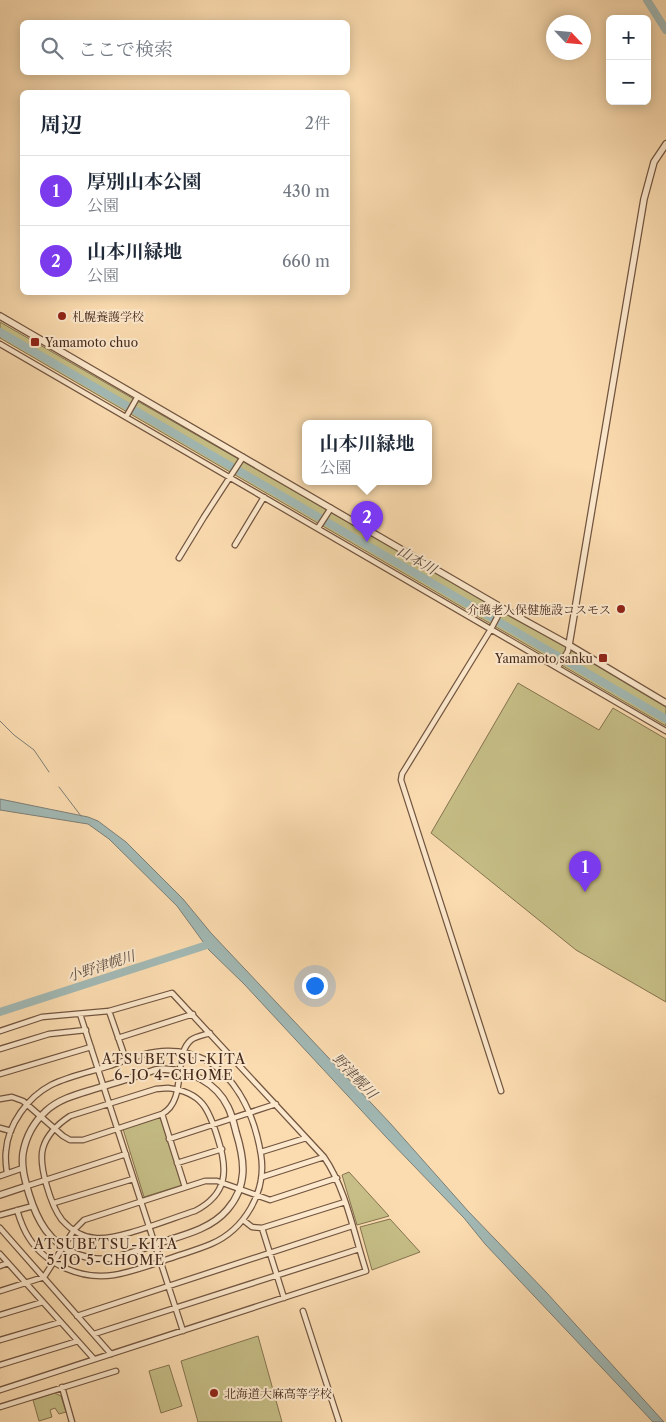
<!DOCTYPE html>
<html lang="ja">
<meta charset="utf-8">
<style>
body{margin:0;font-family:"Libre Caslon Text","Noto Serif JP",serif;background:#f2f2f3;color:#1f2937}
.controls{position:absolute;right:15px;top:15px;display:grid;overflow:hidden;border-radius:8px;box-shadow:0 2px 12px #0003}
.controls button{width:45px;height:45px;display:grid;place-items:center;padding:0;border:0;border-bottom:1px solid #e0e1e3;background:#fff;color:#1f2937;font:25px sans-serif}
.compass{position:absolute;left:546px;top:15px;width:45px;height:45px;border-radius:50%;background:#fff;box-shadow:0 2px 12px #0003;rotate:116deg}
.you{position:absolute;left:314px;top:985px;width:18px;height:18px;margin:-12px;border:4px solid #fff;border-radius:50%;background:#1a73e8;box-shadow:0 0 0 8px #1a73e833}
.badge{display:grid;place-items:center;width:32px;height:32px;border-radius:50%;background:#7c3aed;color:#fff;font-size:16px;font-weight:700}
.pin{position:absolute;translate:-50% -41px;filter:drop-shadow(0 1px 2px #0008)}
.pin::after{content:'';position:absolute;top:26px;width:18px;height:15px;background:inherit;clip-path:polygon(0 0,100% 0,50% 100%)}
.popup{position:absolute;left:302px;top:420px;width:130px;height:65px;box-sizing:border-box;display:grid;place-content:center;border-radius:8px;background:#fff;filter:drop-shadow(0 1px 4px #0005);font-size:16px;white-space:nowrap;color:#747a83}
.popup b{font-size:19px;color:#1f2937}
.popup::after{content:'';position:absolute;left:50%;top:100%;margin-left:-10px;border:10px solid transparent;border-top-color:#fff}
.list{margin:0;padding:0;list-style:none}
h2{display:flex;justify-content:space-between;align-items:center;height:65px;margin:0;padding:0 20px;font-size:21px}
h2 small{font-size:16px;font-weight:400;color:#747a83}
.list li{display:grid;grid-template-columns:32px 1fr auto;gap:15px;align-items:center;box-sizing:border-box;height:70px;padding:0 20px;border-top:1px solid #e0e1e3}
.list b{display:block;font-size:19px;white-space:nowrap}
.list p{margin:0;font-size:16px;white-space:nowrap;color:#747a83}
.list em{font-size:16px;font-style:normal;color:#747a83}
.icon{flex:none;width:28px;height:28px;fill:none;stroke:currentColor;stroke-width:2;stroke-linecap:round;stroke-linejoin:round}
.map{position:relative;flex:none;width:666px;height:1422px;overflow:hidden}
.search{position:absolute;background:#fff;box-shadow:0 2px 12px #0003;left:20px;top:20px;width:330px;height:55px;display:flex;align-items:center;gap:12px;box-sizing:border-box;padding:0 18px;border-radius:8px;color:#747a83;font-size:19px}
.panel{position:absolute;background:#fff;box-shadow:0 2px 12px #0003;left:20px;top:90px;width:330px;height:205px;border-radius:8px}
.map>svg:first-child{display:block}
.green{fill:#c6be86;stroke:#857350}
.water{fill:#a2b9b5;stroke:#7c7f77}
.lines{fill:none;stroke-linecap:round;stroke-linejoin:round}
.stream{stroke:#7c7f77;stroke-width:1}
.river{stroke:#a2b9b5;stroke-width:8}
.minor-casing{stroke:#725540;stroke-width:7}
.tertiary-casing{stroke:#725540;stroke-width:8}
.minor{stroke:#fce8cc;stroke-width:4.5}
.tertiary{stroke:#fce8cc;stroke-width:5.5}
.poi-dot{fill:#8f2418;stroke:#fce8cc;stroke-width:2}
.labels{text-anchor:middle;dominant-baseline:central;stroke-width:4;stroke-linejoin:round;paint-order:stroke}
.poi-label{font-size:12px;fill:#44281b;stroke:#fce8cc;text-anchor:start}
.water-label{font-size:14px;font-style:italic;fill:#5c4c42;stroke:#fce8cc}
.neighbourhood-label{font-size:14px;letter-spacing:1px;fill:#44281b;stroke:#fce8cc}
</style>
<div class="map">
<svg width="666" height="1422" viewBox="0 0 666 1422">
<rect width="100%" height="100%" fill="#fbdcb0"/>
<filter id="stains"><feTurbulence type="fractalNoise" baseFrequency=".004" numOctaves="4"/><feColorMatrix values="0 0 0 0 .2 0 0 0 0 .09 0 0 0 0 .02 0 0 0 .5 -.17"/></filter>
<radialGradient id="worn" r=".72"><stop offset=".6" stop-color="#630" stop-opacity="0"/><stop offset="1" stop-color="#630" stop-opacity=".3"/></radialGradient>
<!-- green -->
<path class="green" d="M0 322 666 705V726L0 338Z
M518 683 599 730 613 708 666 739V1002L576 950 431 833Z
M160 1117 182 1185 144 1197 123 1129Z
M349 1172 389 1216 357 1225 342 1175Z
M390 1219 420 1252 372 1270 360 1227Z
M258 1336 282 1422H198L181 1361Z
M169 1365 182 1406 161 1413 149 1371Z
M55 1393 61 1396 66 1412 59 1414 55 1408 50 1410 52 1417 39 1421 33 1400Z"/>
<!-- water -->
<path class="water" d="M0 799 88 817 98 821 126 842 183 899 211 933 390 1123 468 1211 546 1292 664 1422H653L485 1244 464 1218 386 1137 244 984 209 950 177 906 109 839 88 824 0 810Z"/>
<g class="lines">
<!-- stream -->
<path class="stream" d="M0 721 14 735 34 750 49 772
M59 787 81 816"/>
<!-- river -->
<path class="river" d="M647 0 666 30
M0 332 666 719
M0 1012 210 944"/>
<!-- minor casing -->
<g class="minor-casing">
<path id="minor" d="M0 344 666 731
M126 417 138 396
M318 528 331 508
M235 545 264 497
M179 558 204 517 243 457
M558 667 568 651 569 645
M109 1011 126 1060
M80 1014 183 1331
M0 1031 42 1017 109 1011 172 993 324 1157C346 1189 354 1234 366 1271L0 1390
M118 1038 193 1014
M0 1049 49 1034 86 1030
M0 1074 91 1047
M168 1088C202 1092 209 1109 218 1139 228 1170 228 1194 195 1211 172 1218 117 1241 95 1238 83 1237 71 1230 62 1220 51 1206 38 1165 43 1148 47 1134 58 1124 70 1116L156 1089Z
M501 1091 401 780 402 774 491 629 502 608
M0 1099 12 1097 23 1101 63 1136 70 1140H83L162 1114C188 1100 172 1056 191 1040 196 1036 204 1035 210 1033
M162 1114 185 1187
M0 1128 11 1131
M169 1139 276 1104
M261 1152 306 1138
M177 1163 222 1149
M7 1173C6 1166 5 1158 6 1151 8 1124 28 1097 51 1085 69 1076 90 1072 109 1066 127 1060 147 1051 167 1051 225 1050 253 1105 261 1155 267 1192 244 1230 211 1244 197 1250 182 1254 168 1259 151 1265 132 1272 114 1275 82 1280 46 1265 29 1238 23 1229 20 1220 17 1210
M0 1176 23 1168
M262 1177 324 1157
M27 1186 126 1154
M54 1203 133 1179
M0 1215 33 1206
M243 1220 252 1227 262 1228 345 1202
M0 1228 111 1354
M262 1228 284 1298
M0 1254 94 1359
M0 1266 8 1263
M0 1291 44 1277 74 1230 84 1220 205 1181H217L270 1200 337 1178
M303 1311 339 1422
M0 1315 43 1302
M77 1316 352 1226
M94 1334 359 1249
M0 1340 61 1322
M0 1365 78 1341
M62 1387 72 1422
M0 1407 116 1371"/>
</g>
<!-- tertiary casing -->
<g class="tertiary-casing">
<path id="tertiary" d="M0 316 502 608 569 645 666 703
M569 645 644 199 654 162 666 144
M163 1069C190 1070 216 1082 228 1107 232 1115 234 1124 236 1132 245 1161 248 1186 227 1210 210 1230 180 1236 156 1244 139 1250 123 1257 105 1259 95 1260 85 1257 76 1254 49 1243 37 1220 29 1194 25 1180 21 1167 23 1153 26 1136 34 1122 46 1111 61 1097 83 1093 101 1087 119 1082 137 1076 155 1070Z
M0 1195 27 1186"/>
</g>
<!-- minor -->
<use href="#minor" class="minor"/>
<!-- tertiary -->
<use href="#tertiary" class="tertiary"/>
</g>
<!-- markers -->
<g class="poi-dot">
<circle cx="62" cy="316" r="5"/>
<rect x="30" y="337" width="10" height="10" rx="2.5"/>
<circle cx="621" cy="609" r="5"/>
<rect x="598" y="653" width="10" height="10" rx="2.5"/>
<circle cx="214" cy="1393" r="5"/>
</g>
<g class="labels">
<!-- poi labels -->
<g class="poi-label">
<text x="72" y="316">札幌養護学校</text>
<text x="45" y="342">Yamamoto chuo</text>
<text x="611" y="609" text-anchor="end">介護老人保健施設コスモス</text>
<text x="593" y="658" text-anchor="end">Yamamoto sanku</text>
<text x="224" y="1393">北海道大麻高等学校</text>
</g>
<!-- water labels -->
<g class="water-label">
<text transform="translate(417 560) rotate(30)">山本川</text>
<text transform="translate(101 966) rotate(-18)">小野津幌川</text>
<text transform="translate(355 1076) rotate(46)">野津幌川</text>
</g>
<!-- neighbourhood labels -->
<g class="neighbourhood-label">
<text x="174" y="1059">ATSUBETSU-KITA<tspan x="174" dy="16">6-JO 4-CHOME</tspan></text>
<text x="106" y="1244">ATSUBETSU-KITA<tspan x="106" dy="16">5-JO 5-CHOME</tspan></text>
</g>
</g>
<rect width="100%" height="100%" filter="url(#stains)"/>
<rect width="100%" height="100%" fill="url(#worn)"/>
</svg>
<div class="controls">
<button>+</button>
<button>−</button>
</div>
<svg class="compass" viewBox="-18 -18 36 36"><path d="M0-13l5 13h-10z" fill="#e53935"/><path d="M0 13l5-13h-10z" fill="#747a83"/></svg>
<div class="you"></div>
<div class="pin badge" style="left:585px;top:892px">1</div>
<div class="pin badge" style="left:367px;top:542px">2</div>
<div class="popup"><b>山本川緑地</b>公園</div>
<div class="search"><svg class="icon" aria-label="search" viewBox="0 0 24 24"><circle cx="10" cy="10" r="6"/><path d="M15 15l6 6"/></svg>ここで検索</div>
<section class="panel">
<h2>周辺<small>2件</small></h2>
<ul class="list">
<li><span class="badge">1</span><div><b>厚別山本公園</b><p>公園</p></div><em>430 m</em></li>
<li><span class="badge">2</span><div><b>山本川緑地</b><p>公園</p></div><em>660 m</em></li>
</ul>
</section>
</div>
